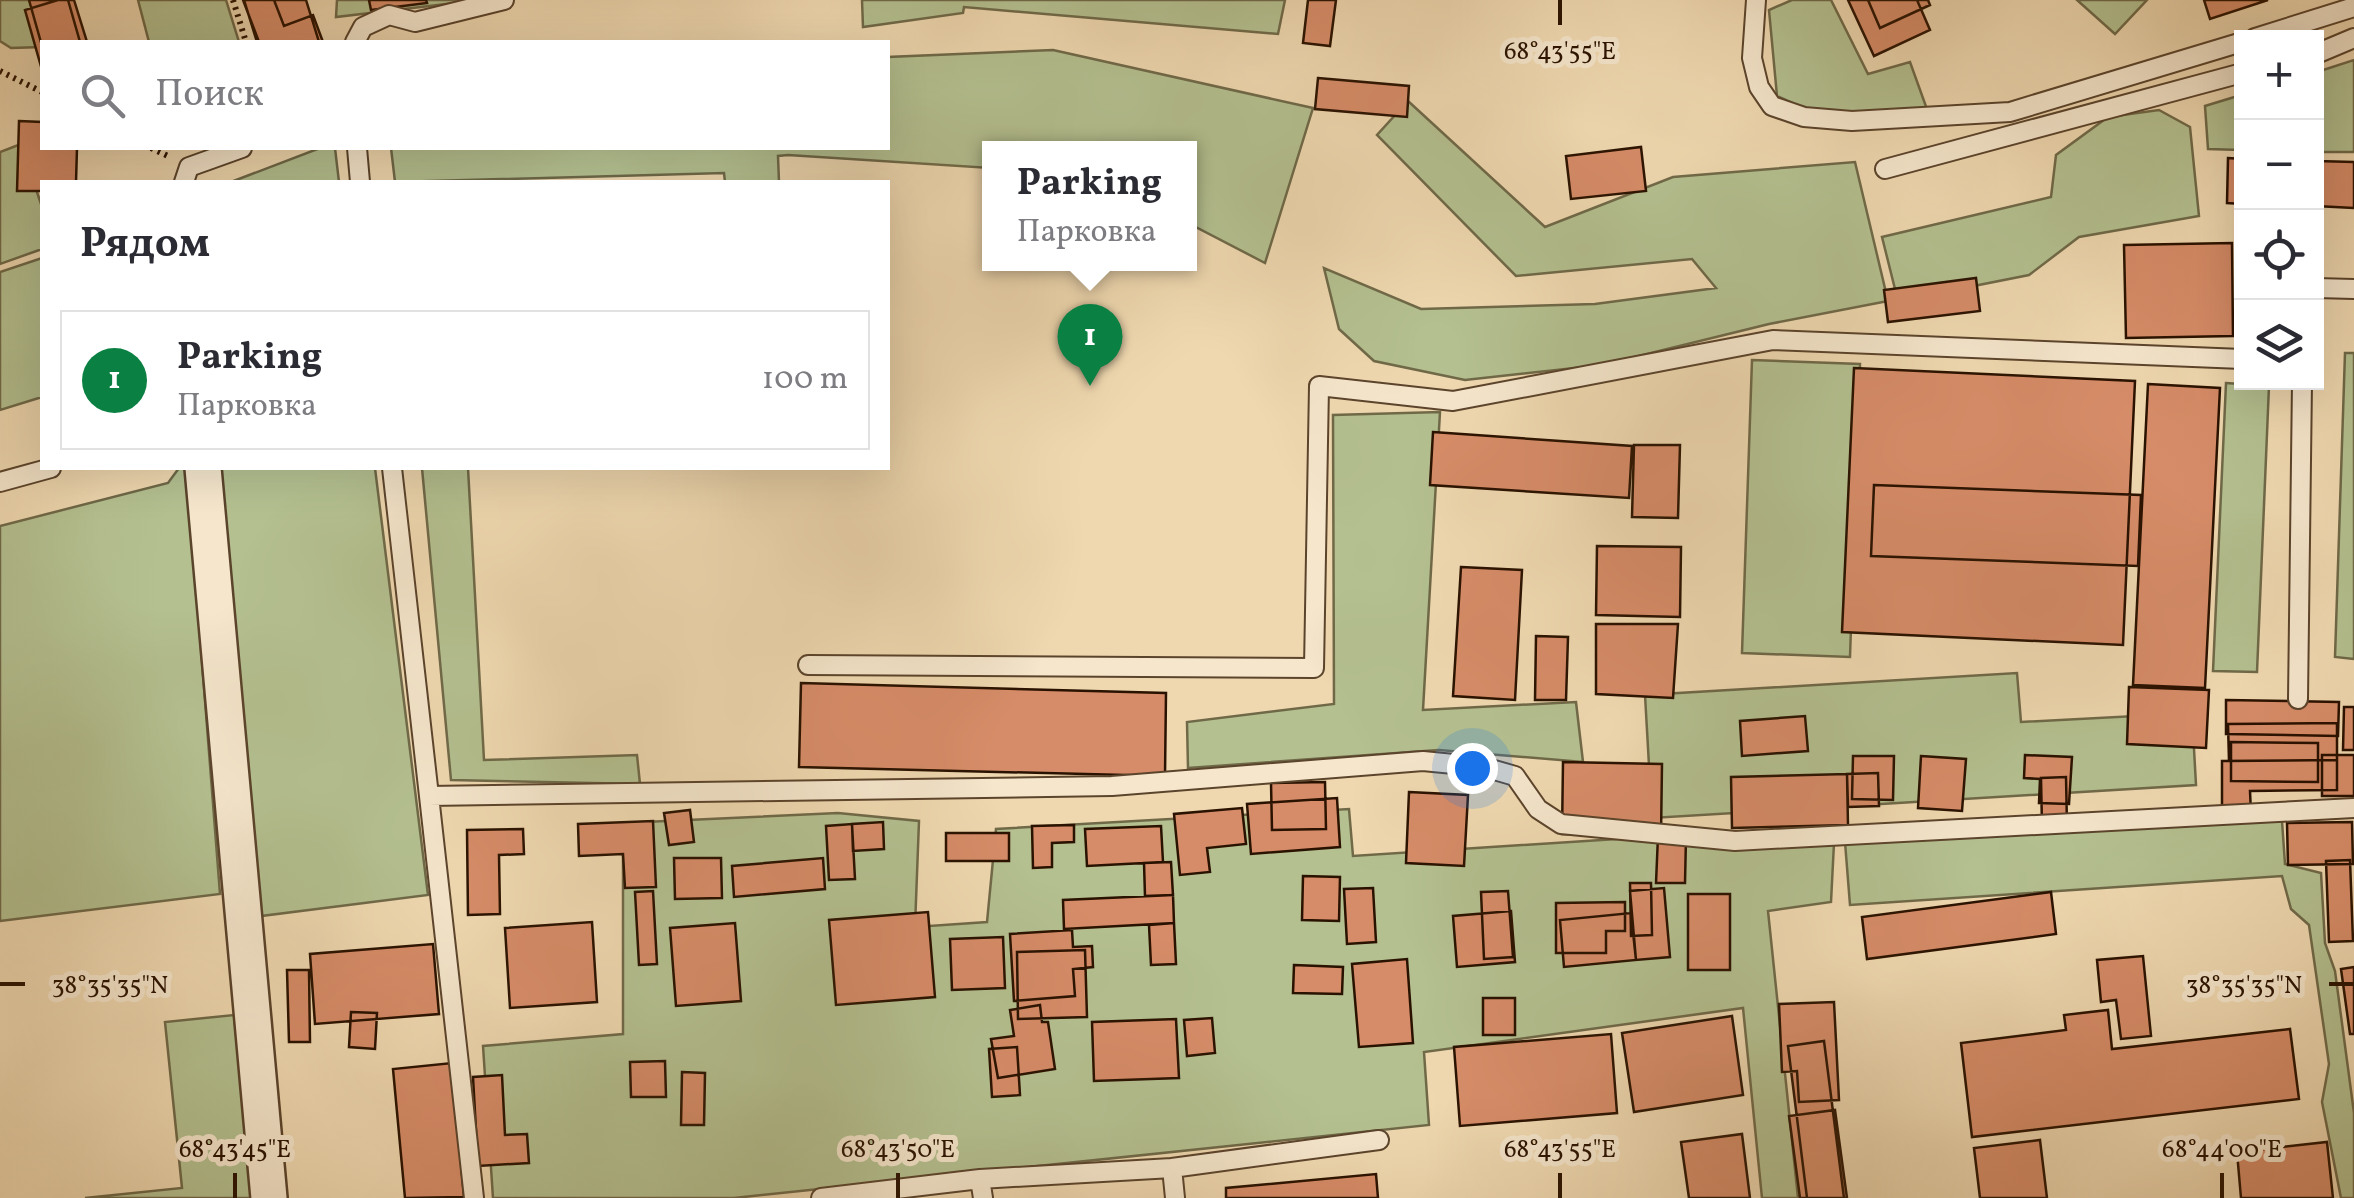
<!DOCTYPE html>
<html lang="ru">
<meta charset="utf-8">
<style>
body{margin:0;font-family:Vollkorn,serif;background:#f7f7f7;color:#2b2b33}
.controls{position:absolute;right:30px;top:30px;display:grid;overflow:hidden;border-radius:0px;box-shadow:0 10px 40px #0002}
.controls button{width:90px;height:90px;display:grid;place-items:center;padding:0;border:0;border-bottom:2px solid #e1e1e2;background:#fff;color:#2b2b33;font:50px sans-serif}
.you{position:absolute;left:1472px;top:768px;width:35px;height:35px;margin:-25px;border:8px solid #fff;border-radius:50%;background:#1a73e8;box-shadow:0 0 0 15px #1a73e833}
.badge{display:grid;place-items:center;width:65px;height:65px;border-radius:50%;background:#0b8043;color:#fff;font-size:32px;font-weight:700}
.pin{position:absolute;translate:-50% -82px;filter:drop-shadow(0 2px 5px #0008)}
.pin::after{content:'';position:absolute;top:52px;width:35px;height:30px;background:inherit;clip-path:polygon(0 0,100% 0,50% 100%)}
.popup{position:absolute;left:982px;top:141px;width:215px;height:130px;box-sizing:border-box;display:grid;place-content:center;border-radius:0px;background:#fff;filter:drop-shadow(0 2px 8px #0005);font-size:32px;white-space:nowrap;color:#7c7c81}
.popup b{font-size:38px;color:#2b2b33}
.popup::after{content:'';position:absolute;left:50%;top:100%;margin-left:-20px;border:20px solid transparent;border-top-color:#fff}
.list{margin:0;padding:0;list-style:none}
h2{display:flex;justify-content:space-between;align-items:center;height:130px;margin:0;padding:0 40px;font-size:42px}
h2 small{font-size:32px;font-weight:400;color:#7c7c81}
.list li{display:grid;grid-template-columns:65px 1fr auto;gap:30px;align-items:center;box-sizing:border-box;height:140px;margin:0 20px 20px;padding:0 20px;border:2px solid #e1e1e2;border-radius:0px}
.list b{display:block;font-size:38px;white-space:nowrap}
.list p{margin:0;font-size:32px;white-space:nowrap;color:#7c7c81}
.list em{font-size:32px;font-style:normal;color:#7c7c81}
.icon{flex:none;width:55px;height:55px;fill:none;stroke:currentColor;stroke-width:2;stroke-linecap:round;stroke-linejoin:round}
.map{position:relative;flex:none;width:2354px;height:1198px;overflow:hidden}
.search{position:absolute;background:#fff;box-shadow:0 10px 40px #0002;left:40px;top:40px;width:850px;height:110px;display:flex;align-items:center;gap:25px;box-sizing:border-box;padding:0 35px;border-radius:0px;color:#7c7c81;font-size:38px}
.panel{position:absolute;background:#fff;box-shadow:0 10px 40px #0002;left:40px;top:180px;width:850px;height:290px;border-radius:0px}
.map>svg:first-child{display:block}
.green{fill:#b4c090;stroke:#6f6948;stroke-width:2.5}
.building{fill:#d68c68;stroke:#2a1200;stroke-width:2.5}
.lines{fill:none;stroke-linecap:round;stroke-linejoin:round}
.lane-casing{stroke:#5b442c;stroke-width:22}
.street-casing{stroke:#5b442c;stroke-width:40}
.path{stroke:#2a1200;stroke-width:6;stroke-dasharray:2.5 5;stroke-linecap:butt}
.lane{stroke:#f5e6cc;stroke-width:18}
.street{stroke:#f5e6cc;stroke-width:35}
.ticks{fill:none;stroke:#2a1200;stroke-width:4}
.ticks-label{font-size:25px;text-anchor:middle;fill:#2a1200;stroke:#f5e6cc;stroke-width:10;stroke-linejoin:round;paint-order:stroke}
</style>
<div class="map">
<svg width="2354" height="1198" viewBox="0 0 2354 1198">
<rect width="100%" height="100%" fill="#efd8b0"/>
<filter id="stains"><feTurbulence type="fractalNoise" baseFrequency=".002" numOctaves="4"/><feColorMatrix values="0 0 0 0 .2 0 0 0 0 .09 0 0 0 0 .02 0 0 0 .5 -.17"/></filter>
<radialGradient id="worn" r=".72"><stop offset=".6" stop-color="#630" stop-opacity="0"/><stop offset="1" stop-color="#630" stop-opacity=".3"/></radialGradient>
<!-- green -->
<path class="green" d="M0 0H39L42 47 11 48 0 41Z
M138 0H226L239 42H149Z
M337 0H480L336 17Z
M862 0H1285L1278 34 964 7 963 13 863 27Z
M1792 0H1831L1868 74 1910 62 1928 112H1812L1777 96 1769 10Z
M2077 0H2147L2115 34Z
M1053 50 1313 108 1265 263 1190 224V148H990V168L788 155 778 156 779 182H725L724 173 395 182 391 148H888V57Z
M2354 60V152H2317V72Z
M2241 95V150L2208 149 2205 106Z
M1408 101 1545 227 1673 177 1855 162 1888 301 1769 324 1602 365 1465 380 1374 361 1339 329 1324 268 1421 309 1595 304 1716 288 1692 259 1516 276 1377 135Z
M2159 110 2190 127 2199 216 2079 237 2029 275 1898 301 1882 237 2051 197 2056 155 2108 117Z
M21 144 42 207V249L0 264V152Z
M320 148H335L339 182H231Z
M42 258V397L0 410V272Z
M2345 353H2354V659L2335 657Z
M1752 360 1860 364 1850 657 1742 653Z
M2226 383 2269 386 2257 672 2213 671Z
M1440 412 1423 710 1576 702 1583 762 1439 750 1188 768 1187 722 1334 704 1333 415Z
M179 468H187L220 894 0 921V526L168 483Z
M219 468H375L428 895 261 916Z
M422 468H468L484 760 637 755 640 784 451 780Z
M2017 673 2021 722 2192 713 2196 785 1652 818 1645 695Z
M1349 809 1353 856 1648 837 1834 843 1831 902 1768 911 1798 1198H1762L1743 1008 1424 1052 1429 1125 734 1198H493L483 1046 623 1034V823L838 813 919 821 915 927 987 922 996 829Z
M2282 821 2285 864 2321 873 2325 943 2335 971 2354 1113V1198H2341L2322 1102 2329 1064 2309 925 2291 909 2282 876 1850 905 1845 842Z
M234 1015 253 1198H85L182 1188 165 1022Z"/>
<!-- building -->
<path class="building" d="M29 0H74L87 42 42 46Z
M58 0H68L80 42H42V70L25 10Z
M243 0H274L284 26 313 15 323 42H259Z
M244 0H306L319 42H257Z
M369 0H426L427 3 371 10Z
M1308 0H1336L1330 46 1303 43Z
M1848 0H1917L1930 30 1874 56Z
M1868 0H1928L1930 5 1880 28Z
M2204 0H2268L2210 19Z
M1318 78 1409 86 1407 117 1315 109Z
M19 121 42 122V148H77L76 182H42V191H17Z
M1641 147 1646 191 1571 199 1566 156Z
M2228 158 2242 159V204L2227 203Z
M2316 161 2354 162V208L2316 206Z
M2232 243 2233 336 2126 338 2124 245Z
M1976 278 1980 311 1888 322 1884 290Z
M1854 368 2135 381 2123 645 1842 632Z
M2148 384 2220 388 2205 688 2133 685Z
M1433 432 1632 446 1629 498 1430 485Z
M1634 445H1680L1678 518 1632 517Z
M1874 485 2141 495 2138 566 1871 556Z
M1597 546 1681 547 1680 617 1596 615Z
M1461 567 1522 570 1515 700 1453 696Z
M1596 624H1678L1673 698 1596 694Z
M1536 636 1568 637 1566 700H1535Z
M801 683 1166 693 1165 776 799 767Z
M2129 687 2209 690 2206 748 2127 744Z
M2226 700 2339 702 2338 736 2226 734Z
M2344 707H2354V750H2343Z
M1805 716 1808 751 1742 756 1740 721Z
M2337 723V760L2229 761 2228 724Z
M2231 742 2318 743V782L2231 781Z
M2025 755 2072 757 2069 804 2039 803 2040 779 2024 778Z
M2322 755H2354V796H2322Z
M1853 756H1894L1893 800 1852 799Z
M1921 756 1966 759 1962 811 1918 808Z
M2337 760V790L2250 791 2251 813H2222V761Z
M1563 762 1662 764 1661 836 1562 834Z
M1878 773 1879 806 1848 807 1847 774Z
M1847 774 1848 825 1732 828 1731 777Z
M2066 777 2067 825 2042 826 2041 778Z
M1325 782 1326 829 1272 830 1271 783Z
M1409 792 1468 795 1464 866 1406 863Z
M1337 798 1340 847 1251 854 1247 804Z
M1242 808 1246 844 1207 848 1210 872 1180 875 1174 814Z
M690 810 694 842 669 845 664 813Z
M653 821 656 887 625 888 623 854 579 856 578 824Z
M883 822 884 849 853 851 852 824Z
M2352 822 2353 864 2288 865 2287 823Z
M852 824 855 879 829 880 826 826Z
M1074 825V842L1052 843V867L1033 868 1032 826Z
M1161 826 1163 862 1087 866 1085 829Z
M523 829 524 854 499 855 500 914 468 915 467 830Z
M946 833H1009V861H946Z
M1658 836 1686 837 1685 883H1656Z
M674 858H721L722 898 675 899Z
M823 858 825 889 734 897 732 866Z
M2350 860 2353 941 2329 942 2326 861Z
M1171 862 1173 895 1145 896 1144 863Z
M1303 876 1340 877 1339 921 1302 920Z
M1630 883H1651L1652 935 1631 936Z
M1373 888 1376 942 1347 944 1344 889Z
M1664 888 1670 957 1636 960 1630 891Z
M653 891 657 964 639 965 635 892Z
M1508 891 1513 957 1484 959 1481 892Z
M2051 892 2056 934 1867 959 1862 917Z
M1688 894H1730V970H1688Z
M1173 895 1174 923 1064 929 1063 900Z
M1625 902V931H1606V953H1556V903Z
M1511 911 1515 962 1457 967 1453 916Z
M928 912 935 997 836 1005 829 920Z
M1631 913 1636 960 1564 967 1560 920Z
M592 922 597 1002 510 1008 505 928Z
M735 923 741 1001 676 1006 670 928Z
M1174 923 1176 964 1151 965 1149 925Z
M1072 930 1073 947 1092 946 1093 967 1073 969 1075 996 1014 1001 1010 934Z
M1003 937 1005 988 952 990 950 939Z
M433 944 439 1014 315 1024 310 954Z
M1085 950 1087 1017 1018 1019 1017 952Z
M2143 956 2151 1036 2121 1039 2116 1000 2101 1002 2097 960Z
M1407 959 1413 1043 1359 1047 1352 964Z
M1294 965 1343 967 1342 994 1293 993Z
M2354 967V1034H2350L2341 969Z
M287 970H309L310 1042H289Z
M1483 998H1515V1035H1483Z
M1834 1002 1839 1100 1799 1102 1797 1071 1782 1072 1779 1004Z
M1040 1005 1042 1022H1048L1055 1069 998 1078 991 1039 1014 1036 1010 1010Z
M2108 1010 2112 1049 2290 1029 2299 1099 1972 1137 1961 1043 2066 1030 2064 1015Z
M351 1012 377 1013 375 1049 349 1047Z
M1732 1016 1743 1095 1634 1112 1622 1033Z
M1212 1018 1215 1053 1187 1056 1184 1020Z
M1176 1019 1179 1078 1094 1081 1092 1022Z
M1611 1034 1617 1113 1460 1126 1454 1047Z
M1824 1041 1844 1198H1807L1788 1046Z
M1017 1047 1020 1095 992 1097 989 1049Z
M665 1061 666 1097H631L630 1062Z
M452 1063 464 1197 405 1198 393 1069Z
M682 1072 705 1073 704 1125H681Z
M502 1075 505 1135 527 1134 529 1163 478 1166 473 1077Z
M1835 1110 1847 1198H1800L1789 1116Z
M1742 1134 1750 1198H1689L1681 1142Z
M2040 1140 2047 1198H1980L1974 1148Z
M2327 1142 2333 1198H2241L2237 1152Z
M1376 1174 1378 1198H1226V1188Z"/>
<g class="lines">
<!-- lane casing -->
<g class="lane-casing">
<path id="lane" d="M1756 0 1752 58 1759 87 1772 106 1804 117 1852 121 2010 112 2242 42
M2255 38 2354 7
M355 42 363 27 389 15 415 22 504 0
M2316 54 2354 38
M357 148 360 182
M1885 169 2242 73
M184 182 189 167 242 148
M2316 288 2354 289
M392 468 429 796 1112 786 1423 761 1484 767 1515 776 1538 809 1561 824 1735 841 2354 808
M0 482 51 468
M808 665 1314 668 1319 386 1453 401 1773 340 2242 359
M2298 699 2302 382
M429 796 474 1198
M821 1198 980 1179
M983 1198 980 1179 1172 1168
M1175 1198 1172 1168 1379 1140"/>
</g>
<!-- street casing -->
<g class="street-casing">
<path id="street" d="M203 468 269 1198"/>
</g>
<!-- path -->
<path class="path" d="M233 0 246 42
M0 71 42 92
M151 148 168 156"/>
<!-- lane -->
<use href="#lane" class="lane"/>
<!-- street -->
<use href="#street" class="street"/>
</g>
<!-- ticks -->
<path class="ticks" d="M1560 0V25M0 984H25M2329 984H2354M235 1173V1198M898 1173V1198M1560 1173V1198M2222 1173V1198"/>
<g class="ticks-label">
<text x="1560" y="59">68°43'55"E</text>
<text x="110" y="993">38°35'35"N</text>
<text x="2244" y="993">38°35'35"N</text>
<text x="235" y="1157">68°43'45"E</text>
<text x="898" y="1157">68°43'50"E</text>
<text x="1560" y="1157">68°43'55"E</text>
<text x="2222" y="1157">68°44'00"E</text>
</g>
<rect width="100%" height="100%" filter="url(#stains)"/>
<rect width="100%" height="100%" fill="url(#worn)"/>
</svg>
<div class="controls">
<button>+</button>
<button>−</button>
<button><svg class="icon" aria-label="locate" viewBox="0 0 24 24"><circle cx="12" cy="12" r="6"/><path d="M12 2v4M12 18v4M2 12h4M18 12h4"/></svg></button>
<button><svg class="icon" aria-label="layers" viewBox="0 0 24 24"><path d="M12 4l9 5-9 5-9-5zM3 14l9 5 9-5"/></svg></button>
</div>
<div class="you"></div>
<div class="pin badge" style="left:1090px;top:386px">1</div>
<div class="popup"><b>Parking</b>Парковка</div>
<div class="search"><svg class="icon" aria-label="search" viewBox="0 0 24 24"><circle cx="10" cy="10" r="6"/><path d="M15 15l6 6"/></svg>Поиск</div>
<section class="panel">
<h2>Рядом<small></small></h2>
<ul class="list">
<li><span class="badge">1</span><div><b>Parking</b><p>Парковка</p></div><em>100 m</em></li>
</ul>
</section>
</div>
